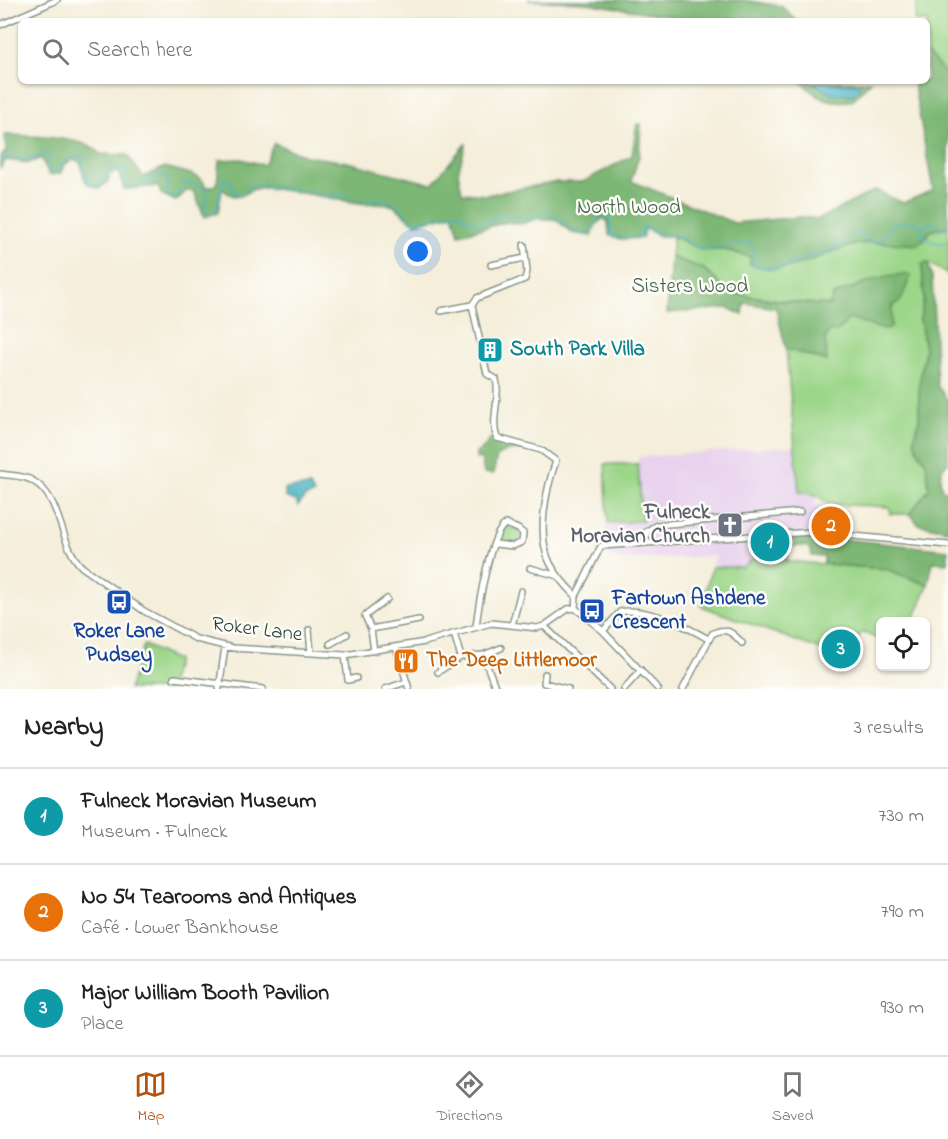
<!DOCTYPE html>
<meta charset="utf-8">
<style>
body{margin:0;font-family:"Indie Flower",sans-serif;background:#f6f6f6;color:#202124}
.controls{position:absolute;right:18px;bottom:18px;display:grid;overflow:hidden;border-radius:9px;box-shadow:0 2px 4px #0004}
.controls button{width:54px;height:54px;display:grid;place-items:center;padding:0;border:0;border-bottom:2px solid #e0e0e0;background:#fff;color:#202124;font:30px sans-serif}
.you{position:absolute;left:418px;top:252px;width:21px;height:21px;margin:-15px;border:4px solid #fff;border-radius:50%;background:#1a73e8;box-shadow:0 0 0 9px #1a73e833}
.badge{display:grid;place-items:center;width:39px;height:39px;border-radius:50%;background:#b45309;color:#fff;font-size:20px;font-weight:700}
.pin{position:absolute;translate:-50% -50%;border:3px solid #fff;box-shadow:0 2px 6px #0006}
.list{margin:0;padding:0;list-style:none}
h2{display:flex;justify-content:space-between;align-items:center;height:78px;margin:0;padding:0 24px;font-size:26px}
h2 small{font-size:20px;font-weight:400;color:#757577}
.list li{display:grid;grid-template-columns:39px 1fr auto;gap:18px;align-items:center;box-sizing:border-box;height:96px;padding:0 24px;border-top:2px solid #e0e0e0}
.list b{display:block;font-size:22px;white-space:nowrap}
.list p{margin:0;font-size:20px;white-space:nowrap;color:#757577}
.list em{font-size:20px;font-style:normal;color:#757577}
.icon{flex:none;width:33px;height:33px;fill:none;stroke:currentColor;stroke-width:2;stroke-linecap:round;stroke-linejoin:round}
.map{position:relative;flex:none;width:948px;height:689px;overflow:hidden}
.search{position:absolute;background:#fff;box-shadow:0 2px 4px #0004;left:18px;right:18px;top:18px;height:66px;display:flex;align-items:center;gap:15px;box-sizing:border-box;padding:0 21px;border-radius:9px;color:#757577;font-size:22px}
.sheet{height:366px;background:#fff}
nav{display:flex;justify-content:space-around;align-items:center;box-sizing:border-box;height:84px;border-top:2px solid #e0e0e0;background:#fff;font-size:16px;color:#757577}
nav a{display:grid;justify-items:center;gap:3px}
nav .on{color:#b45309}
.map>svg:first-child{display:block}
.built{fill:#e8d2ee}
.green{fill:#9cd689;stroke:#5e8a5e;stroke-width:1.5}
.forest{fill:#7db775;stroke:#4e7a54;stroke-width:1.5}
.water{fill:#46b3c3;stroke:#32787c;stroke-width:1.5}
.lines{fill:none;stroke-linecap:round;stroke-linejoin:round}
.stream{stroke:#46b3c3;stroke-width:1.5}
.minor-casing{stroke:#8a9687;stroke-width:8}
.minor{stroke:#fff;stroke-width:5}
.labels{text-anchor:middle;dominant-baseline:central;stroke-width:5;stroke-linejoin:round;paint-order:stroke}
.park-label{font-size:21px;fill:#3e6349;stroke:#fdfcf7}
.culture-label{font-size:21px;font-weight:bold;fill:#0d838f;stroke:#fdfcf7;text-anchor:start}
.worship-label{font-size:21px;font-weight:bold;fill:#5b616d;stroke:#fdfcf7;text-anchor:end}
.transit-label{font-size:21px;font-weight:bold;fill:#164399;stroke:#fdfcf7;text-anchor:start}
.street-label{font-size:21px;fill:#1f3d34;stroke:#fdfcf7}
.food-label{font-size:21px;font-weight:bold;fill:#c56008;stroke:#fdfcf7;text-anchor:start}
</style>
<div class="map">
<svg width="948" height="689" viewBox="0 0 948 689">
<rect width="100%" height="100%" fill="#fdfcf7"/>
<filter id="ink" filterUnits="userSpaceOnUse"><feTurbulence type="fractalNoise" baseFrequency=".0167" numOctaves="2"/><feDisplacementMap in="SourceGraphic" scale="12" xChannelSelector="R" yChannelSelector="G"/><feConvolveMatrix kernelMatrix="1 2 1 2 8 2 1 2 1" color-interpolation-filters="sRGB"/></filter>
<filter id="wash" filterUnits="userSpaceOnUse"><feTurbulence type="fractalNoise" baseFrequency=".008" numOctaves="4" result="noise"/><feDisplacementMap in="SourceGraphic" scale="24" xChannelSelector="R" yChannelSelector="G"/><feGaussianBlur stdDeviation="1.35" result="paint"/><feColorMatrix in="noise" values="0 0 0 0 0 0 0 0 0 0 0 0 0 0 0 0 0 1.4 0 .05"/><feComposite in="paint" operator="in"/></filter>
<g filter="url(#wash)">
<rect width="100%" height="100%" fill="#f4eeda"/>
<!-- built -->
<path class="built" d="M796 446 799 492 817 495 816 505 829 507 828 529H815L812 536 780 539 785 561 824 564 928 585 913 621 880 622V640L862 632 843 658 701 606 715 556 622 560 596 552 608 523 642 520 638 457Z"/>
<!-- green -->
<path class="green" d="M917 0H948V76L927 54V21H915Z
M948 227V274L928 263 922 265 924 299 920 319 925 349 919 386V421L914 439 918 451 926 462 929 489 920 502 918 514H890V507L828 504 817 495 799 492 786 349 826 361 818 305 729 293 704 269 671 257 673 236 702 250H725L750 257 838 250 860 243 925 241 930 231Z
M605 464H638L642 521 608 523Z
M504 525 521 531 519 544H495Z
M764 550 771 560 887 569 928 585 913 621 880 622V640L862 632 843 658 701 606 712 567H743Z
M144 645 177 660 169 689H129Z"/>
<!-- forest -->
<path class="forest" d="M528 0H742L781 6 797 21H702L580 2Z
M927 54 948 76V227L930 231 918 245C899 244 877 241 858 244 822 251 787 280 750 264V257L725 250H702L673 236H659L645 228 642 238 620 239 609 235 608 222 603 218 595 226 592 236 572 233 555 219H536L521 224 507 222 459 234 453 214 416 223C405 219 401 208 391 205 381 201 369 205 359 203 327 198 294 190 263 188 242 187 245 207 222 189L218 213 204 217 194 191H186L176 201 161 194 158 186 124 189 118 171 110 174 108 181 100 188C83 186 84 178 81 163L74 159 65 164 60 174 49 175 41 158 28 163 6 160 0 168V156L6 152 5 135C28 136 87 136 100 154L127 155 143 177 165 167 191 174 202 180 207 188 217 185 219 160 241 159 264 165 274 143 305 156 347 162 432 184 466 143 458 172 462 193 486 195 556 182H583L632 156 637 124H641L639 156 631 181 734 223 801 217 818 219 876 190 903 203 933 190 913 81H927Z
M871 81 852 101C829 103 817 99 802 82Z
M671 257 704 269 729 293 778 301 830 305 833 295C860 286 882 272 911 275L901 300 892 307 891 328C875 331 865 321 849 319L837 332 830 331 825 338 827 361 786 349 776 308 744 303 743 315 728 308 667 313Z
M928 263 932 277 937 385 948 401V463C939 469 939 479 942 489L948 493V530L918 524 910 513 929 489 926 462 918 451 914 439 919 421V386L925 349 920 319 924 299 922 264Z
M491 438 497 443 529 449 508 451 497 456 493 474 484 473 481 458 476 459V453L482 450Z
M812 536 948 550V563L933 562 928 585 886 569 824 564V556H812L811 550 806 546H789L788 562 771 560 764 550 778 544 780 539Z"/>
<!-- water -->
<path class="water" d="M821 82 860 84 859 89 853 95 833 94 813 84Z
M310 486 314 494 305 497 298 506 296 501 285 497V489Z"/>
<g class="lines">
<!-- stream -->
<path class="stream" d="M0 161 8 156 30 161 41 154 49 157 48 168 54 173 68 159 81 155 88 183 96 187 103 184 107 169 126 168 124 184 130 189 162 175 168 178 167 194 175 198 185 182 202 187 207 195 203 211 210 214 217 208 223 179 230 182 234 193 241 196 253 184C274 186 301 194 320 191L325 197 345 194C363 209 372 195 390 201 402 204 404 218 415 222L456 212 478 224 507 215 528 220 545 213 555 215 572 231 584 234 591 232 602 214 609 215 611 235 621 238 641 236 643 226 659 235H677L694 246 704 250 750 243 754 250 755 266C788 274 806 253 835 249 844 239 848 235 862 233 866 242 870 244 880 241L894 223 912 222 921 226
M922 226 930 223 941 228 948 225
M921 227 922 235 933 242 948 244"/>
</g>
</g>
<g filter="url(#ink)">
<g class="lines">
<!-- minor casing -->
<g class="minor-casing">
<path id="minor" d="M0 25 57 0
M491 265 525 258
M472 305 487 374 496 379C501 398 490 419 497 438L541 450 556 461C546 489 536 535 550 563 556 575 566 586 576 596
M472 305 477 298 525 279 527 271 524 245
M441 311 472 305
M0 474C10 476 24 475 33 481 63 498 58 544 82 567L144 611 196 639 233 648 345 655 425 642 491 623 537 628 544 626 568 609 575 608
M645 543 647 531 657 525 800 512
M530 568 558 576
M575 608 576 596 601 546 812 532 948 545
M575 608 603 631 658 689
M512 625 521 591
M544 626 610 689
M476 627C478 609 490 531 506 524L518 529 523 533 522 542 513 546 495 544
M371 629 419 620
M309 630 311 653
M603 631 620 612C644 606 688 627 708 639
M454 634 461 657
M330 644 347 634
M396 647 409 689
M374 651 371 629 365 616 387 599
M345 655 348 680 356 678
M483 655 496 689
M438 672 461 657 483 655 501 648
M545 674 544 683 568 689
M174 678 263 689
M219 689 225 647
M385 689 406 682
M624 689 641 670
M683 689 712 634C726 626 733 633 742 643"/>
</g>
<!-- minor -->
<use href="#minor" class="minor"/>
</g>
</g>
<!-- icons -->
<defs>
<g id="building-square" transform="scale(1.35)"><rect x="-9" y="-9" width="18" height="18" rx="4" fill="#0f9aa8" stroke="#fdfcf7"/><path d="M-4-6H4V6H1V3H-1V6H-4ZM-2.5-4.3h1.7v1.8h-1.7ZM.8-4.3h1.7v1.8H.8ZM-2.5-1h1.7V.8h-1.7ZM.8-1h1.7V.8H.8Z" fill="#fff"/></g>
<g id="church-square" transform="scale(1.35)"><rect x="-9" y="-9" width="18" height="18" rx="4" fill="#6b7280" stroke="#fdfcf7"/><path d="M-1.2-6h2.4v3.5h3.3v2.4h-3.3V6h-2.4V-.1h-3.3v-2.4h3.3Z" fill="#fff"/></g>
<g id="bus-square" transform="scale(1.35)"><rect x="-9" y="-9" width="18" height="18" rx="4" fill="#1a4fb4" stroke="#fdfcf7"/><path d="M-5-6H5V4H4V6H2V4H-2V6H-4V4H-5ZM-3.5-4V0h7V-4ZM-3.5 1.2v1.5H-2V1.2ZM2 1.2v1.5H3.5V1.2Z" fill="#fff"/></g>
<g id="restaurant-square" transform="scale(1.35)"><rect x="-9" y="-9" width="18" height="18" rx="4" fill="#e8710a" stroke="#fdfcf7"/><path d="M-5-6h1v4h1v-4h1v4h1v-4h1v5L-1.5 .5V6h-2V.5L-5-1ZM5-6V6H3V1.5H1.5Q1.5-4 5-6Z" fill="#fff"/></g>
</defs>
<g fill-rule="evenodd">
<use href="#building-square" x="490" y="350"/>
<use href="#church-square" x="730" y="525"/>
<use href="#bus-square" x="119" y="602"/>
<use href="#bus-square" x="592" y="611"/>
<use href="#restaurant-square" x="406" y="661"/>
</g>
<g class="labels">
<!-- park labels -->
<g class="park-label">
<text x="629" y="208">North Wood</text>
<text x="690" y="287">Sisters Wood</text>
</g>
<!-- culture labels -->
<g class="culture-label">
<text x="510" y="350">South Park Villa</text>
</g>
<!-- worship labels -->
<g class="worship-label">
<text x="710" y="513">Fulneck<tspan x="710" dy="24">Moravian Church</tspan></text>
</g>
<!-- transit labels -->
<g class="transit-label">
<text x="612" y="599">Fartown Ashdene<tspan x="612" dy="24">Crescent</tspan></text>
<text x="119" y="632" text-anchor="middle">Roker Lane<tspan x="119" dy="24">Pudsey</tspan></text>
</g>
<!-- street labels -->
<g class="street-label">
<text transform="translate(257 630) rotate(7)">Roker Lane</text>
</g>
<!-- food labels -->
<g class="food-label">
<text x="426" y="661">The Deep Littlemoor</text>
</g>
</g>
</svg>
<div class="controls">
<button><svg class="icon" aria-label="locate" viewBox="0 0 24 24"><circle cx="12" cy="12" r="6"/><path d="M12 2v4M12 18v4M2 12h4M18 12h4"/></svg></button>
</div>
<div class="you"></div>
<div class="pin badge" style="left:770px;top:542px;background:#0f9aa8">1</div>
<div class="pin badge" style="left:831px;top:526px;background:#e8710a">2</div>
<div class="pin badge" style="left:841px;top:649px;background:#0f9aa8">3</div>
<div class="search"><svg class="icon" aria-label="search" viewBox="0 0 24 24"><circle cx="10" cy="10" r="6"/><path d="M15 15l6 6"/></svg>Search here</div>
</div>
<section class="sheet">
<h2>Nearby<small>3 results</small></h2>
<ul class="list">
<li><span class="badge" style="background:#0f9aa8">1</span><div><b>Fulneck Moravian Museum</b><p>Museum · Fulneck</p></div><em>730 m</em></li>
<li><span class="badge" style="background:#e8710a">2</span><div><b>No 54 Tearooms and Antiques</b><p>Café · Lower Bankhouse</p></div><em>790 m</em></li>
<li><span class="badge" style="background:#0f9aa8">3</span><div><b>Major William Booth Pavilion</b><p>Place</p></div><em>930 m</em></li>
</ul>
</section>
<nav>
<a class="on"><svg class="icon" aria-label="map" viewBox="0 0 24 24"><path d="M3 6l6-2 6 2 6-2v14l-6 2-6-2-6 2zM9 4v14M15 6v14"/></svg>Map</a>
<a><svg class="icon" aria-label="directions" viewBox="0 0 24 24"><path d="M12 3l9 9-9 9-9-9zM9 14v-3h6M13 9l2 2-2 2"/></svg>Directions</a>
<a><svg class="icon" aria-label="saved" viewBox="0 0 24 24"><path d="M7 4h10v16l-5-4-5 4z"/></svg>Saved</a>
</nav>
